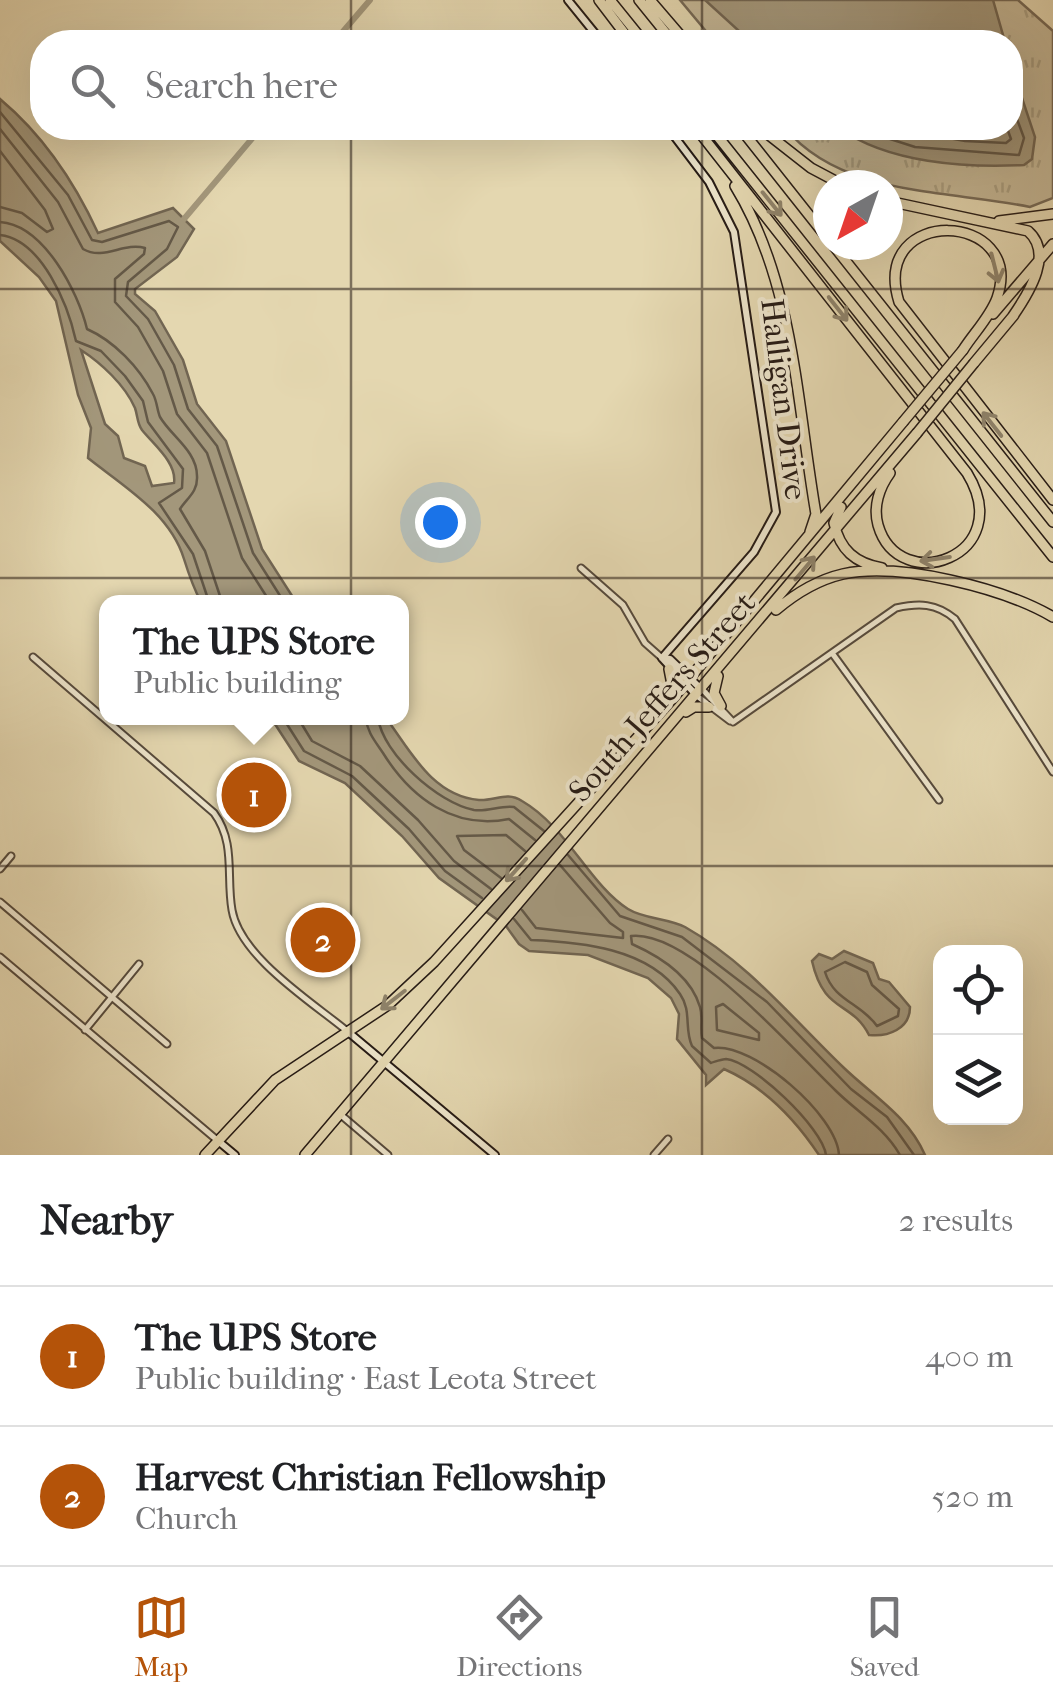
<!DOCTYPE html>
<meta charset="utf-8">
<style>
body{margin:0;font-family:"IM FELL French Canon",serif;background:#f2f2f2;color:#202124}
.controls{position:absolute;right:30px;bottom:30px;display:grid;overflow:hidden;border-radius:20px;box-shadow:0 10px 40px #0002}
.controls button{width:90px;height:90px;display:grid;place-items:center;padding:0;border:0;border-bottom:2px solid #e0e0e0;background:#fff;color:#202124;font:50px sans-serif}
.compass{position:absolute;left:813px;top:170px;width:90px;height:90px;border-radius:50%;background:#fff;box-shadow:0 10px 40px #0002;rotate:220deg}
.you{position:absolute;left:440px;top:522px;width:35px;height:35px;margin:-25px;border:8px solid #fff;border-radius:50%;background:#1a73e8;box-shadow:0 0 0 15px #1a73e833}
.badge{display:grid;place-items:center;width:65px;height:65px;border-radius:50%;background:#b45309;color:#fff;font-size:32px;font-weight:700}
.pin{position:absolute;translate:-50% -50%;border:5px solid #fff;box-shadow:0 2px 10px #0006}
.popup{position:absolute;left:99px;top:595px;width:310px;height:130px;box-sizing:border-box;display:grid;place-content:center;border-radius:20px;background:#fff;filter:drop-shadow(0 2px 8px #0005);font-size:32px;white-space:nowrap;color:#757577}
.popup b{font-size:38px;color:#202124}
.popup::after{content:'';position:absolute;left:50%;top:100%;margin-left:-20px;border:20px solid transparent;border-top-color:#fff}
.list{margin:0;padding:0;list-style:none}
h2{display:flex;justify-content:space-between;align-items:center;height:130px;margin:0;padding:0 40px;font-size:42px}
h2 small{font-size:32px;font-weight:400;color:#757577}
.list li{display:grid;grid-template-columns:65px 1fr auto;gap:30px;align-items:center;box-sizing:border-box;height:140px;padding:0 40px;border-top:2px solid #e0e0e0}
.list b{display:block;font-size:38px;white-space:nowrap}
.list p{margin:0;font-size:32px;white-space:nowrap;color:#757577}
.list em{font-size:32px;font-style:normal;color:#757577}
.icon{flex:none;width:55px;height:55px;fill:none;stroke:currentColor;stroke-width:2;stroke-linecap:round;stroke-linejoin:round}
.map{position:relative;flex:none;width:1053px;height:1155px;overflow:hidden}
.search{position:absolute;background:#fff;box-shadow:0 10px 40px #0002;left:30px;right:30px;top:30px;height:110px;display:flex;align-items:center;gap:25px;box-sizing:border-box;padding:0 35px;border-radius:40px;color:#757577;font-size:38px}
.sheet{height:410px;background:#fff}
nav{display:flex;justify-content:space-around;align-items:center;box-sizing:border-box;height:140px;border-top:2px solid #e0e0e0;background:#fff;font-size:28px;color:#757577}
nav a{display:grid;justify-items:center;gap:5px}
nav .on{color:#b45309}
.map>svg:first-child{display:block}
.grass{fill:url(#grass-tufts);stroke:#756956;stroke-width:2.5}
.water{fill:#a3977b;stroke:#716552;stroke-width:2.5;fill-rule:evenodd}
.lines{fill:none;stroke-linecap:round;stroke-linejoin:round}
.shore{stroke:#645948;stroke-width:2.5}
.canal{stroke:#a3977b;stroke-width:6}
.street-casing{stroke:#564a3c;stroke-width:9}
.secondary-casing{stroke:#261b15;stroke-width:10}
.highway-casing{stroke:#261b15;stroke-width:12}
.street{stroke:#ede5cc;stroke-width:5}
.secondary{stroke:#ede5cc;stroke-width:6}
.highway{stroke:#e4d7b0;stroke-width:9}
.highway-bridge-casing{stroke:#261b15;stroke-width:12;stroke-linecap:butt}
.highway-bridge{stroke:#e4d7b0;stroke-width:9}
.oneway{stroke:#8e826a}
.grid{fill:none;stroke:#261b15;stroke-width:2.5;stroke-opacity:0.55}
.labels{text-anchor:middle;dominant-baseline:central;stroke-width:8;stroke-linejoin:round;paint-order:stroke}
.street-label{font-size:32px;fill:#261b15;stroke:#ede5cc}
</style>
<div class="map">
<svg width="1053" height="1155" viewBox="0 0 1053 1155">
<defs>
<pattern id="grass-tufts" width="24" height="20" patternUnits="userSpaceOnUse" patternTransform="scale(2.5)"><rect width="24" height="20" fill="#c4b796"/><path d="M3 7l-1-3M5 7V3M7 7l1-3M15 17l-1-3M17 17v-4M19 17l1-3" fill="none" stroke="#a89d80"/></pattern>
</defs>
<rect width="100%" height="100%" fill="#e4d7b0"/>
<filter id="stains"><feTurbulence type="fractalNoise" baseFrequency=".002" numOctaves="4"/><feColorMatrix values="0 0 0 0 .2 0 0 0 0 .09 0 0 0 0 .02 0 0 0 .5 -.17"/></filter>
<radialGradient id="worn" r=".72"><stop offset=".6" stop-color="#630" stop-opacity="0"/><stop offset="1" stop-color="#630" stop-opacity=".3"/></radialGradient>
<!-- grass -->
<path class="grass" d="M680 0H1018L1053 31V198L1030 207C950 190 842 197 785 128H1010V42H715Z"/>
<!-- water -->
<path class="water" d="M705 0H993L1005 42H751Z
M1011 65 1035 137 1032 159 1024 165C965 168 888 163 839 128H1010Z
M0 99C43 135 75 183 98 233L173 208 194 229 177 257 135 289V294L155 311 183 360 197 404 226 441 262 549 296 602H201C193 587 189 575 184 559 170 513 123 486 88 458L91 428 78 395 56 301 39 277 0 241ZM81 350C101 363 125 385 135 408 138 417 137 423 142 430 154 445 177 463 174 483L152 486 145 466 124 458 118 436 105 424Z
M271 718H386C410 750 432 796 479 800 495 801 507 791 522 801 567 827 589 884 628 909 644 919 667 918 685 927 747 962 793 1019 843 1067 873 1096 908 1116 925 1155H819C795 1119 765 1087 724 1069L706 1085V1075L677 1039 679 1014 671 998 648 978 588 955 529 951 519 944 506 926 439 878 402 836 345 783 299 761Z
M844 951 873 963 879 979 889 982 910 1007C910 1029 888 1037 869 1035 851 1000 824 1014 812 961L819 954 832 959Z"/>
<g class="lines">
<!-- shore -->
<path class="shore" d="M0 112 68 195 92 240 102 242 169 221 178 227 167 249 128 282 126 296 148 319 174 365 188 409 217 446 253 553 284 602
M856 128 915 147 1019 155 1024 138 1010 100
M893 128 965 141 1006 143 1011 139 1007 128
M0 129 58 202 83 249C104 261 123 242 145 248L144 254 115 279V302L138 327 163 371 177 414 207 453 242 558 270 602
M0 151 45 210 53 229 47 232 22 213 0 207
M0 222C44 225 78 292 87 329 114 341 139 367 153 394 157 401 157 410 160 417 171 436 197 451 197 476 198 492 187 498 180 509L205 551 222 602
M0 235C42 240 68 305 76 341L101 351 125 376 143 401 148 422 183 469 182 488 159 503 193 554 209 602
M283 718 304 751 352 776 409 829 445 871 482 898
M298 718 312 741 360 766 418 820 454 861 491 889
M366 718C367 732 375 741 383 753 411 798 454 830 509 819L535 840
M378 718C383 754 438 803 474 810 488 812 501 805 514 807L544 831
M568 855 620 916 682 937 767 1002 851 1089 887 1117 914 1155
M501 878 464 850 457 836 506 835 525 851
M522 910 536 928 623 938V932L610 923 560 865
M514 919 531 940C580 942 649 948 680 994 692 1011 684 1029 692 1046L711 1063C713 1062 723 1059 726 1059 752 1061 823 1128 826 1155
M845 962 867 972 872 985 899 1009 898 1016 877 1026C861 1003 834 1001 825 972Z
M723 1004 759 1033V1040L717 1030 716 1007Z
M839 1155C837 1115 753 1043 714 1048L702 1038C700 1028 703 1017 700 1007 691 976 659 956 632 944L631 936C689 929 794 1051 835 1090 857 1112 884 1127 900 1155"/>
<!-- canal -->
<path class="canal" d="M334 42 370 0
M184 219 261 128"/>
<!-- street casing -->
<g class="street-casing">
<path id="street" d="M581 568 623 605 645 643 662 658
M832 653 939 800
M33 657 214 813C236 843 226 876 232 910 240 957 312 1002 347 1031
M702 689 733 722
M697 696 730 721
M733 722 896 608C919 603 936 603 955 619L1053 772
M0 869 11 856
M0 902 167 1044
M0 957 217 1140
M85 1030 139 964
M341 1115 388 1155
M654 1155 668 1139"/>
</g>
<!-- secondary casing -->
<g class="secondary-casing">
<path id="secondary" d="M568 0 602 42
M662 658 754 552 776 512 734 232 709 182 668 128
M662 658 670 659 701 689
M662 658 697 696
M347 1031 495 1155
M217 1140 235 1155"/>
</g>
<!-- highway casing -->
<g class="highway-casing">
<path id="highway" d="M599 0 631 42
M610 0 644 42
M639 0 673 42
M650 0 686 42
M696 128 967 473C1018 556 899 598 878 525 873 507 879 488 890 473
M711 128 1053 557
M740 128 828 239
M760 128 811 168 843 185
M735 186C794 282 797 405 816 514L810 532
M888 201 1028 231C1053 253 1031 290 1013 316
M999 221 1053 214
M833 245 1053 522
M993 314 1053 244
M963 350C973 334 990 317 997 298 1027 211 869 204 899 302L1053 500
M974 363 1014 315
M841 507 834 523C840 550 855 563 882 568
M776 610C796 593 817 580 843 574 900 562 1003 588 1053 617
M669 669 674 695
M718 676 714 693 721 706
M686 712 694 707H709
M205 1155 275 1080 388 1005 434 962 674 697 903 422
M305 1155 917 433"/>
</g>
<!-- street -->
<use href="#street" class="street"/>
<!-- secondary -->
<use href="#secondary" class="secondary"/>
<!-- highway -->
<use href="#highway" class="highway"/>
<!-- highway-bridge casing -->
<g class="highway-bridge-casing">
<path id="highway-bridge" d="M903 422 963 350
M917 433 974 363"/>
</g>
<!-- highway-bridge -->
<use href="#highway-bridge" class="highway-bridge"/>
</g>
<!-- one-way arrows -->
<defs><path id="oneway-shaft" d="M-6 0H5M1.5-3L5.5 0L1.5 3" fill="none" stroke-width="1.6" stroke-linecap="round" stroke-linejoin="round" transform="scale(2.5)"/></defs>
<g class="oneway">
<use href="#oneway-shaft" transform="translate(772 204) rotate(51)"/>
<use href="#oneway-shaft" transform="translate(995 268) rotate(76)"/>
<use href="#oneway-shaft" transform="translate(838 309) rotate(52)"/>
<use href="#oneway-shaft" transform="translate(992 424) rotate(-128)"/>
<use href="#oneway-shaft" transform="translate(935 559) rotate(172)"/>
<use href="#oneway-shaft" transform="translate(805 568) rotate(-50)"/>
<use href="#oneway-shaft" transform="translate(516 870) rotate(132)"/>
<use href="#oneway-shaft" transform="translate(393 1000) rotate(142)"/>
</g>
<!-- grid -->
<path class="grid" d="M351 0V42M702 0V42M351 128V1155M702 128V1155M0 289H1053M0 578H1053M0 866H1053"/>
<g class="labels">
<!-- street labels -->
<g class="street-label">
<text transform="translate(784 399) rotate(83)">Halligan Drive</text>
<text transform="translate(662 697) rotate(-49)">South Jeffers Street</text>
</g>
</g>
<rect width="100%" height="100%" filter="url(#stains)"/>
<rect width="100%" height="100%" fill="url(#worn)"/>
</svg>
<div class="controls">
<button><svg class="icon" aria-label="locate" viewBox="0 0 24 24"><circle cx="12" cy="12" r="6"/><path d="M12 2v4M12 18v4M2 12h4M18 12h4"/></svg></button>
<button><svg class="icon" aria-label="layers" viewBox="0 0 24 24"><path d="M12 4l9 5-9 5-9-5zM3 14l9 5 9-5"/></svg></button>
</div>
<svg class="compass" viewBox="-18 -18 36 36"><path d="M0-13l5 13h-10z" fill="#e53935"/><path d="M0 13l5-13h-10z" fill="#757577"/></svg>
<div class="you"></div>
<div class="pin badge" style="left:254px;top:795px">1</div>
<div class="popup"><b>The UPS Store</b>Public building</div>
<div class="pin badge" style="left:323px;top:940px">2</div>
<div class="search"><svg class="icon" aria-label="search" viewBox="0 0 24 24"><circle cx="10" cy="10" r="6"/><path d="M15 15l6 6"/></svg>Search here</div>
</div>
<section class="sheet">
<h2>Nearby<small>2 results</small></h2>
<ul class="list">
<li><span class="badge">1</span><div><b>The UPS Store</b><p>Public building · East Leota Street</p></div><em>400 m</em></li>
<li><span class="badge">2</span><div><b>Harvest Christian Fellowship</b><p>Church</p></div><em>520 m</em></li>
</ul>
</section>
<nav>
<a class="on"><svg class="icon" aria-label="map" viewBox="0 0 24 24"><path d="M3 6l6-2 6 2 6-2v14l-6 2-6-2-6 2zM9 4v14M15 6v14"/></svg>Map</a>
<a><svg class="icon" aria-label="directions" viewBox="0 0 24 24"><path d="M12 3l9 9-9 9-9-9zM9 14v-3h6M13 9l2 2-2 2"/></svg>Directions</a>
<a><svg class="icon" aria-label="saved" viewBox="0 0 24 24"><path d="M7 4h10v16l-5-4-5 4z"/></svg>Saved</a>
</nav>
